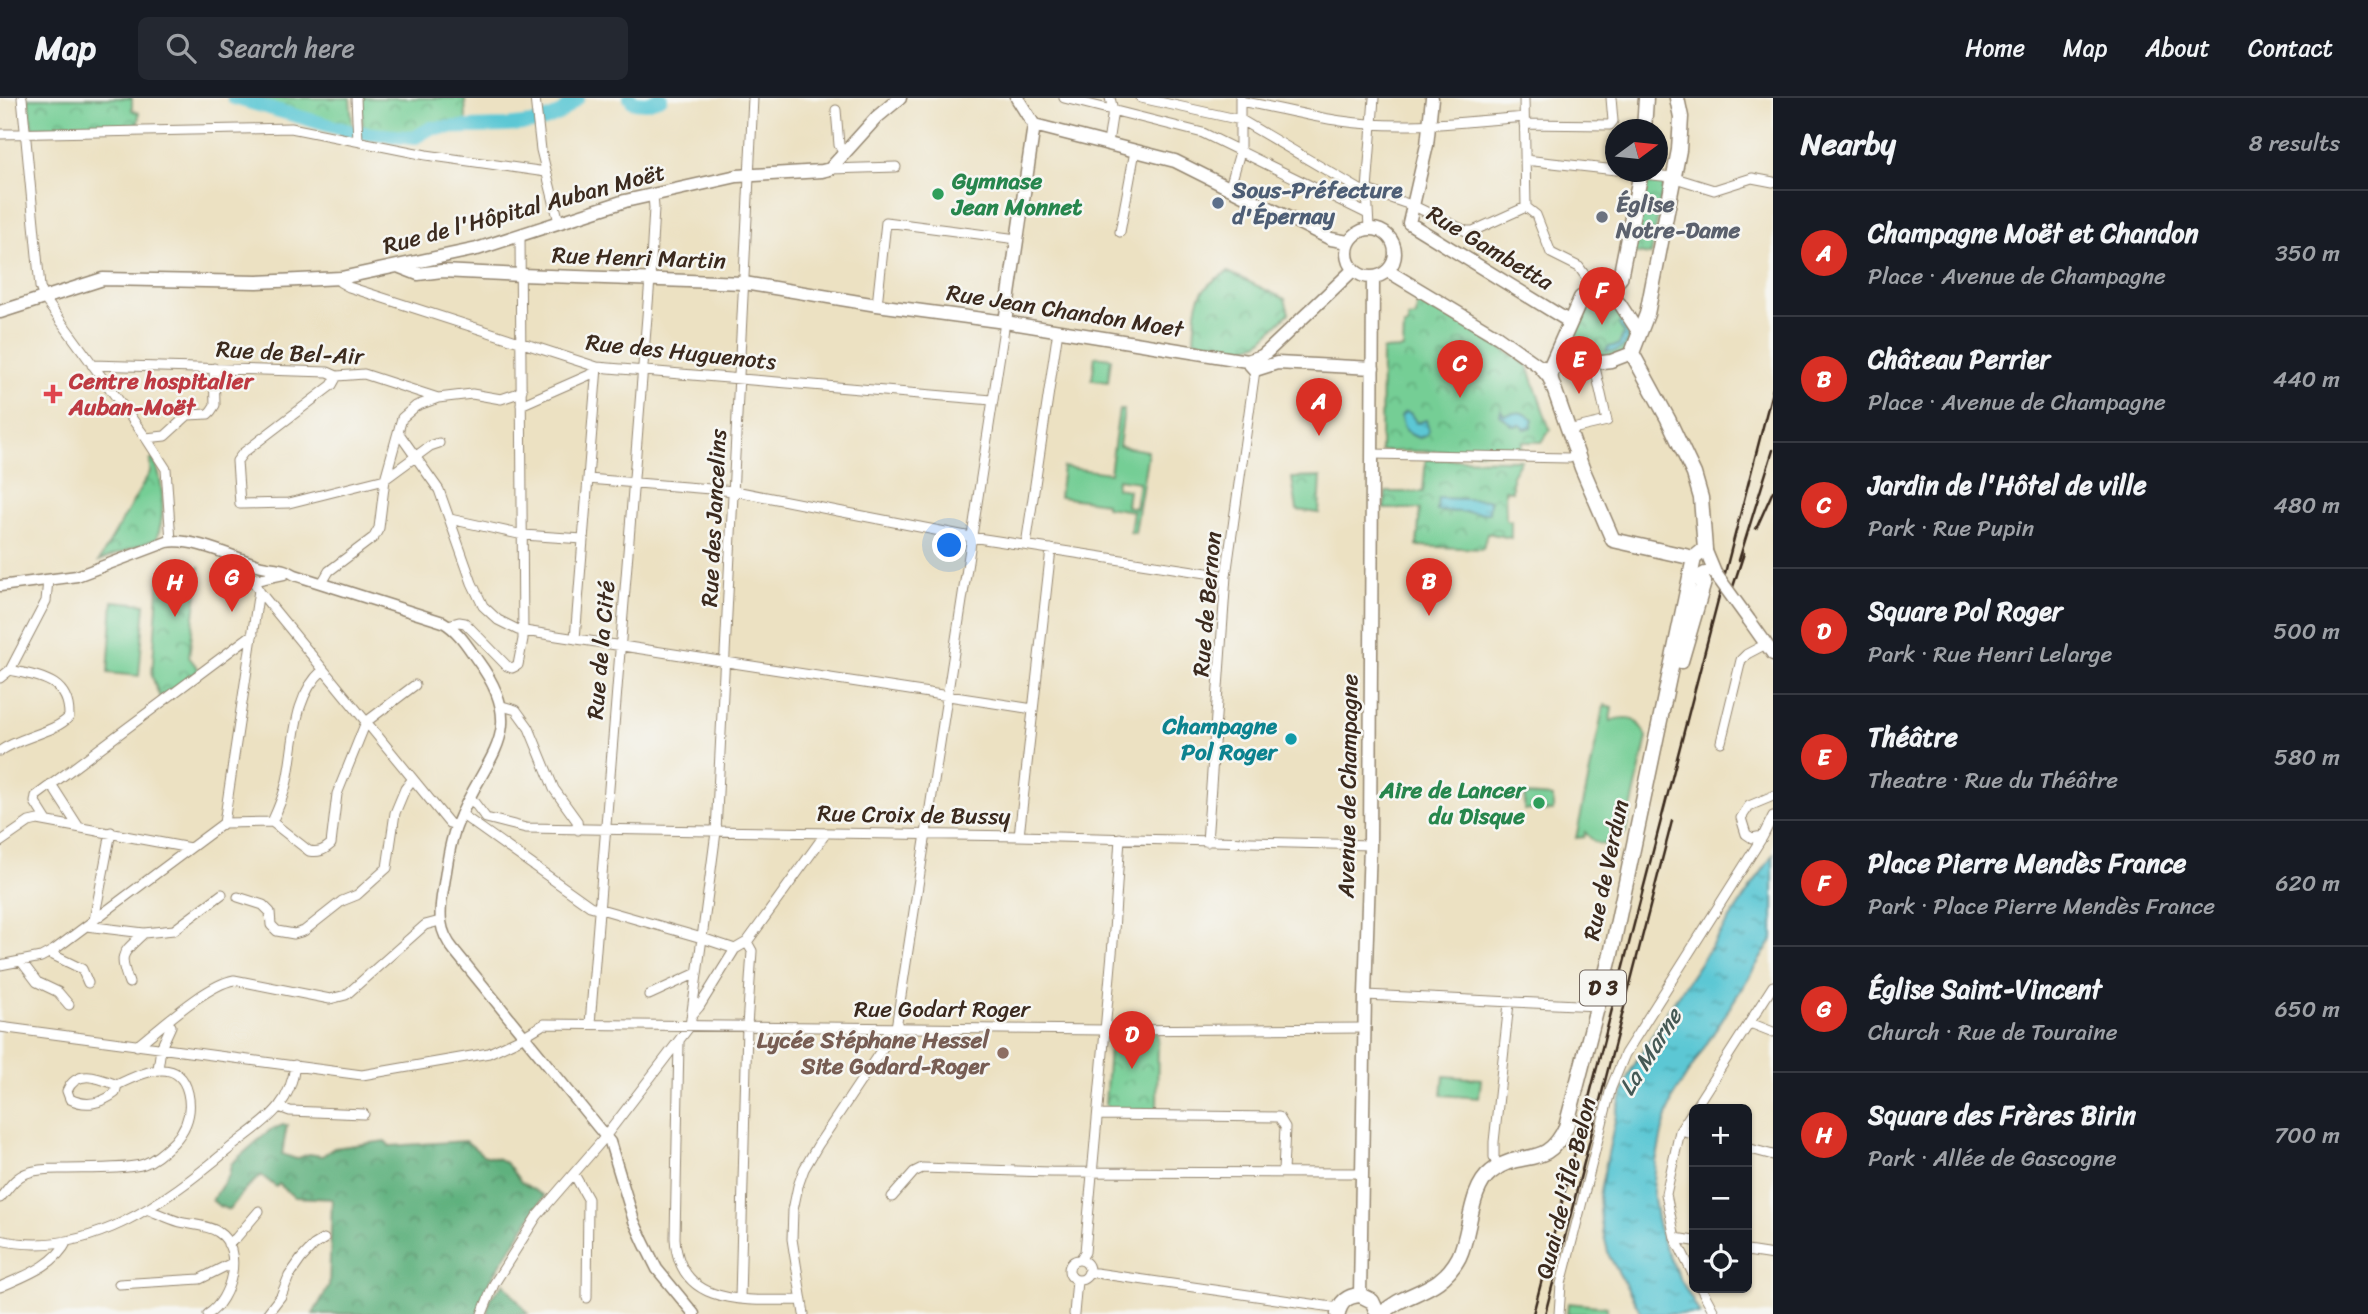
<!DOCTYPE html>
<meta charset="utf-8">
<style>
body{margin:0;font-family:Sriracha,sans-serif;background:#242831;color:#f1f3f6}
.controls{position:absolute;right:21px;bottom:21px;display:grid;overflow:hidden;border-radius:10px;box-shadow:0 2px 5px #0004}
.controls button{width:63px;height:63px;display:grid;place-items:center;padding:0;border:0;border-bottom:2px solid #363941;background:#171b24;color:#f1f3f6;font:35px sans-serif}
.compass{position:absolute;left:1605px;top:21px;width:63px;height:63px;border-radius:50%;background:#171b24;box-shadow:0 2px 5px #0004;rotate:75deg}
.you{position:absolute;left:950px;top:448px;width:24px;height:24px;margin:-18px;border:5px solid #fff;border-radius:50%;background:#1a73e8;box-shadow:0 0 0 10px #1a73e833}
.badge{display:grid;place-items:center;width:46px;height:46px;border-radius:50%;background:#d93025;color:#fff;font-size:23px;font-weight:700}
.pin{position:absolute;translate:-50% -58px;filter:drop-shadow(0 2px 4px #0008)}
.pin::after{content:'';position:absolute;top:37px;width:24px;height:21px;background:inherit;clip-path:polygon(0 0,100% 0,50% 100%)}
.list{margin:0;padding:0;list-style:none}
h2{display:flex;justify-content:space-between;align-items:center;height:91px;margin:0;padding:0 28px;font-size:30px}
h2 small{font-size:23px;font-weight:400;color:#9ea1a6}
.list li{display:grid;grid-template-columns:46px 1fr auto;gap:21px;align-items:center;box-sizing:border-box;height:126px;padding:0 28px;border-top:2px solid #363941}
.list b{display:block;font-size:26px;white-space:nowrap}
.list p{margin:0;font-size:23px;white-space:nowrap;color:#9ea1a6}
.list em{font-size:23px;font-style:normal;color:#9ea1a6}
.icon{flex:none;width:38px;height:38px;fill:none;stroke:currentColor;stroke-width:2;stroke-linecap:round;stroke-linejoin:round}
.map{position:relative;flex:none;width:1773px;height:1216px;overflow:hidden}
header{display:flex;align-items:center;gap:42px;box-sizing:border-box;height:98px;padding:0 35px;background:#171b24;border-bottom:2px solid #363941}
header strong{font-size:33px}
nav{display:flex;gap:38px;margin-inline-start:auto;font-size:24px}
.search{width:490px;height:63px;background:#242831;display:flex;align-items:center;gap:18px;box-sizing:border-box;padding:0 24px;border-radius:10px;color:#9ea1a6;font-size:26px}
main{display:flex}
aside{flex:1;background:#171b24}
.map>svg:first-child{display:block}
.grass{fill:#74ce95;stroke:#587c5a;stroke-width:2;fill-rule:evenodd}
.forest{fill:url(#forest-crowns);stroke:#4d6e4e;stroke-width:2}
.park{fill:url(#park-crowns);stroke:#587c5a;stroke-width:2}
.water{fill:url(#water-ripples);stroke:#4b7879;stroke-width:2}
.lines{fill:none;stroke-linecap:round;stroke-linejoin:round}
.river{stroke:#5bc7d4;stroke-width:14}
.minor-casing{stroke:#948670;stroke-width:11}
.tertiary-casing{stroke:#948670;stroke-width:13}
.secondary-casing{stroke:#948670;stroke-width:15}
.primary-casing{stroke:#948670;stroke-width:17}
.minor{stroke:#fff;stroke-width:9}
.tertiary{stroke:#fff;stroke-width:10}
.secondary{stroke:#fff;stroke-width:12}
.primary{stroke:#fff;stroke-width:14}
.rail{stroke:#3b2a1e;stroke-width:2.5}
.secondary-bridge-casing{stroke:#948670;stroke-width:15;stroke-linecap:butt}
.secondary-bridge{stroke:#fff;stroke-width:12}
.leisure-dot{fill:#2e9e5b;stroke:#f6f6f2;stroke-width:2.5}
.service-dot{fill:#5c6f8a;stroke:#f6f6f2;stroke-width:2.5}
.worship-dot{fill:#6b7280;stroke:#f6f6f2;stroke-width:2.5}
.health-dot{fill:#e0444e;stroke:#f6f6f2;stroke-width:2.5}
.culture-dot{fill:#0f9aa8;stroke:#f6f6f2;stroke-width:2.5}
.education-dot{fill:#8d6e63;stroke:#f6f6f2;stroke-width:2.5}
.labels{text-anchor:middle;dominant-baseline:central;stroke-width:5;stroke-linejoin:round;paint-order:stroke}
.shield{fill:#f6f6f2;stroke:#73675e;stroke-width:2}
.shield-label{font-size:21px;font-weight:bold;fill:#3b2a1e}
.leisure-label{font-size:23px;font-weight:bold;fill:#27864d;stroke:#f6f6f2;text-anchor:start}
.service-label{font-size:23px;font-weight:bold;fill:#4e5e75;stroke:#f6f6f2;text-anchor:start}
.worship-label{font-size:23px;font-weight:bold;fill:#5b616d;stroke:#f6f6f2;text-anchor:start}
.street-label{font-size:23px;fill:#3b2a1e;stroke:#f6f6f2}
.health-label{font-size:23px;font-weight:bold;fill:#be3a42;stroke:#f6f6f2;text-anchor:start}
.culture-label{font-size:23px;font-weight:bold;fill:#0d838f;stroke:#f6f6f2;text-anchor:end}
.education-label{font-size:23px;font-weight:bold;fill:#785e54;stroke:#f6f6f2;text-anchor:end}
.water-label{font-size:24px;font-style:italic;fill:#455955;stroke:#f6f6f2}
</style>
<header>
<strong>Map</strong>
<div class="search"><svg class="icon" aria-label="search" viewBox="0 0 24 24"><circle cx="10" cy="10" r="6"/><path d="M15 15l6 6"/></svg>Search here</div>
<nav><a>Home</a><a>Map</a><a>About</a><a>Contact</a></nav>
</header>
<main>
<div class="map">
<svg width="1773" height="1216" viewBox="0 0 1773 1216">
<defs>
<pattern id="forest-crowns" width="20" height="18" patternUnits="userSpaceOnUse" patternTransform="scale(1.75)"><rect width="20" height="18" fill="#5fb17e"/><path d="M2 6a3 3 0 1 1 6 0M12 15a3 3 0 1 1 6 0" fill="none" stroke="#509067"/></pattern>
<pattern id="park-crowns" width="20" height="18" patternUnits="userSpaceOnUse" patternTransform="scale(1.75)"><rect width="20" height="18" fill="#74ce95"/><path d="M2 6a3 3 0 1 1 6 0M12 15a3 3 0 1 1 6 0" fill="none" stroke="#60a779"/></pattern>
<pattern id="water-ripples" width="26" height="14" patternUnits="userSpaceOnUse" patternTransform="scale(1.75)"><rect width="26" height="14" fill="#5bc7d4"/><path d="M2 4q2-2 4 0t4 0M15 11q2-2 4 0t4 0" fill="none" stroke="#4ca2ab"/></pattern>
</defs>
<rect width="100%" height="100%" fill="#f6f6f2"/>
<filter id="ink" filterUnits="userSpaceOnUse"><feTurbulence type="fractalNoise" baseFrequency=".0143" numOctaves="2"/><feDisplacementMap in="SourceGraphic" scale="14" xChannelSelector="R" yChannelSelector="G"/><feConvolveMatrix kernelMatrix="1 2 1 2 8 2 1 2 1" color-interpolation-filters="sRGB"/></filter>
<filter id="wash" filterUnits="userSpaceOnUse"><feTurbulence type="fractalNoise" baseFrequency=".00686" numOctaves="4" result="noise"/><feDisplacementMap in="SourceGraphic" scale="28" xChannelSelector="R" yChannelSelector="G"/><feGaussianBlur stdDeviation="1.57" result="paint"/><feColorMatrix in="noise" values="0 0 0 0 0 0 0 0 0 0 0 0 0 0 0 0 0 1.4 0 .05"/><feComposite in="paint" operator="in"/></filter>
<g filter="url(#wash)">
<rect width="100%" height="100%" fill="#ece1c2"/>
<!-- grass -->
<path class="grass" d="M1095 258 1111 260 1108 284 1092 282Z
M1119 312H1124L1119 348 1148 353 1135 435 1130 434 1133 413 1106 409V405L1059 399 1063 369 1110 375ZM1117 381 1139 384 1135 410 1126 408 1128 392 1116 390Z
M113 503 145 506 139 578 108 575Z
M1604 607 1612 609 1610 623C1630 616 1637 620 1647 639L1626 734C1611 750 1599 752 1585 734L1584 739 1576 740Z
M1525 697 1553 699V713L1524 712Z
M1444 978 1481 981 1479 1000 1442 997Z
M1568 1205 1607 1209V1216H1567Z"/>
<!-- forest -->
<path class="forest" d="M283 1027H287L282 1056 296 1061 309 1056 322 1058 334 1050 385 1043 390 1048 466 1043 483 1057 499 1061 507 1066 521 1084 544 1098 488 1186 479 1216H313L329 1188 332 1101 294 1099 279 1086 276 1089 261 1077 245 1092 229 1112 219 1108 212 1102 229 1077 231 1066 270 1032Z
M504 1185 528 1216H487L490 1200Z"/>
<!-- park -->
<path class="park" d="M28 0H132V12L139 15 138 27 32 30Z
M227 0H350L353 36 246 8Z
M361 0H465L466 23 429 26 413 37 363 33Z
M1644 81 1664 85 1651 157 1630 154Z
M1228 174 1285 201 1289 215 1260 244 1233 254 1194 241C1197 205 1193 192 1228 174Z
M1418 195 1528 268 1550 332 1542 344H1522L1521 354 1381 353 1382 252 1403 251 1404 228H1408V220L1416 219Z
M1591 197 1613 201C1626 224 1643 234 1622 256L1572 261 1565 250 1585 201Z
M153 361C164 380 166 421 156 441L99 463 150 374V363Z
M1426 361 1521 362 1512 377V393L1505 392 1506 422 1511 423V440L1487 435 1483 451 1417 448 1420 411H1384L1386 394H1423Z
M1321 379 1319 415 1297 412 1292 380Z
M200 469 189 559 199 572 160 600 152 578 159 478Z
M1158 935 1157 1012H1110L1105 1006 1110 936Z"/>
<!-- water -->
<path class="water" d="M1621 220C1633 236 1629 255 1606 253L1608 249 1619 247 1624 234 1619 227Z
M1501 312 1504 317C1517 314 1521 312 1533 321L1531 329 1525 331 1521 327 1513 328 1500 317Z
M1405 314 1410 315 1417 325 1426 322 1429 332 1426 337 1419 340C1407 336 1402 330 1401 318Z
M1438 400 1490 402 1489 415 1437 413Z
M1773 757V841L1673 999 1663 1031 1656 1064 1653 1093 1657 1121 1664 1148 1678 1177 1700 1216H1642L1609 1158 1601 1125 1599 1098 1617 1013 1629 976 1662 921Z"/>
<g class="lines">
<!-- river -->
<path class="river" d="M234 0 352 34 414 40 431 30 506 28 540 24 559 16 578 0
M630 0 633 4 647 5 661 0"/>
</g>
</g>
<g filter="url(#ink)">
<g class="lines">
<!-- minor casing -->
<g class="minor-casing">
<path id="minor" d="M22 0 40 189 44 200 146 340 166 371 171 443
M356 0 358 42
M535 0 541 52 559 124
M1064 0 1203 35 1368 116
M1141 0 1241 22 1367 96
M1524 0 1526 109 1536 117 1551 155 1579 169 1596 193
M1240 3C1274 9 1307 18 1341 23 1401 32 1464 24 1524 19
M836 12 839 47 844 56
M1524 26 1610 27 1613 23 1611 0
M0 36 291 30 426 57 546 74
M1108 45 1113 12 1110 0
M1525 62 1616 72
M830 71 896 69
M1623 74 1672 79 1714 92 1752 80 1773 84
M1230 89 1240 54V0
M1367 92 1414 108 1466 133H1473L1526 109
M1369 130 1367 92 1374 0
M1120 134 1135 53
M341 180 340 184 349 189 597 269 992 302
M877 207 886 124 1017 141
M92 267 328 274 337 278 364 276 438 300 472 296 501 301 516 296 522 292
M337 278 332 287 243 355 237 363 240 406 289 405 385 381 430 348 439 345
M521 307 596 274
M1568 332 1607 323 1594 265
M398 334 439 392 472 485 483 508 498 522 518 532 1033 611
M146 340 165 338 188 317 208 316 211 313 215 307 214 270
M1372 356 1569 360 1577 357
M588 381 735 393 971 439 1226 478
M450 421 523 437 583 441
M1026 447 1058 232
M251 479 259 493 449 725 457 727
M322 485 329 473 374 439 379 430 385 381 402 320 416 308 438 300
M448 527 459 524 465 525 507 568 512 570 518 567 523 541 520 138
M575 541 597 269
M0 580 10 572 46 503 48 482
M502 608 516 612 529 630 554 691 577 723 578 732
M1721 644 1741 562 1747 556 1766 546
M0 653C22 638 54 635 69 619 70 582 41 579 10 572
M51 686 78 728
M470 699 486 720 526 730 1019 738 1370 747
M461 716 590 808 702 840 716 734 753 0
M47 723 35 704 36 698 253 536
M272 724C278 711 284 697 287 683 295 646 292 599 323 572
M224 725 272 724 309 753C319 755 324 752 331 746L337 696 366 624 415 587
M224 725 259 492
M1019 738 1051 451
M1763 738 1752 740 1746 736 1741 720 1749 708 1773 698
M0 744 29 724 38 722 190 750
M1207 744 1226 478 1255 272
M238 799 263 807 270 814 271 827 277 833 294 836 304 833 342 803 357 797 387 770 395 715 405 691 412 682
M94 822 111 734
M86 828 144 835 174 832 222 796
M49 855 82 871 88 885
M21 863 37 884 58 894 69 907
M0 867 41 859 54 852 224 725
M129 885C118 855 122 856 144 835
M649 897 697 875
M1365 897 1598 908
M692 917 699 909 735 851 747 844 826 735
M1750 925 1773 934
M590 926 650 181 654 110 653 97
M0 929 362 977 489 955 519 941 544 926 1105 932 1364 930
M679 944 675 1140C679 1211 749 1202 802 1202
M137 948C160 930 206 887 234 882L330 901 346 897 425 827 440 823
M158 971 161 950 171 928
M279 1009 290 1013 364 1016
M1098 1017 1279 1019 1285 1029 1283 1074
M1680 1033 1694 1036
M1747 1050 1773 1057
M1498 1069 1494 1059V1044L1509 905
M574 1076 588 1101 587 1200
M892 1099 914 1074 922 1070 1051 1074 1361 1075
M0 1100C8 1091 15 1079 27 1075 37 1071 49 1071 59 1071 80 1070 127 1072 144 1066 155 1062 166 1052 174 1044 187 1030 192 1013 188 995 179 956 139 976 117 987L115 995C102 1005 86 1009 70 1001L67 993C77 970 99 980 117 987
M149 1112C159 1116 170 1121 180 1124 192 1127 208 1127 218 1134 245 1151 231 1202 208 1216
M1675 1140 1694 1143
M0 1142C88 1162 165 1104 229 1051 262 1024 290 1012 295 967
M228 1146 236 1140 259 1113
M1747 1153 1773 1157
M1069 1172a10 10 0 1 1 20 0a10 10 0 1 1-20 0Z
M1080 1162 1085 1154 1114 833 1120 740
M1089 1174 1339 1210
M1694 1178 1675 1140 1666 1096 1680 1033 1773 888
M119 1186 200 1181 232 1165
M0 1189C24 1178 55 1168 67 1143
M1701 1190 1715 1216
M740 1201 747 928 752 853 747 844
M267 1216 281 1198 289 1178 301 1161 314 1147 324 1141
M482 1216 494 1186 537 1118 601 1044 690 928 702 840 735 851
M804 1216 792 1141 793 1112 798 1088 804 1071 818 1047 896 930 1005 224
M1074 1216 1077 1182
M1559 1216 1561 1186 1611 990 1625 956 1763 738 1773 718"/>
</g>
<!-- tertiary casing -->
<g class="tertiary-casing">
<path id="tertiary" d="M229 461 255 482 284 476
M0 488 77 478 167 444C192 439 233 459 258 467 271 471 283 469 295 477L443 524C459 533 468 549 478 563 531 635 484 658 458 724 449 745 447 769 443 792 439 815 438 833 454 852L610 1044 634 1123 644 1145 657 1171 694 1216"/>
</g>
<!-- secondary casing -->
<g class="secondary-casing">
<path id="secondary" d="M1017 0 1034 27
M1034 27 1175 63 1331 141 1348 144
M1409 125 1570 224
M1409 125 1427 47 1432 0
M1347 155a24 24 0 1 1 48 0a24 24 0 1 1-48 0Z
M400 169 418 176 442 173 521 177 744 185 877 207 1005 224 1247 263
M1388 173 1498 239 1539 268 1551 282
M1607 193 1620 206 1639 235
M0 214 103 181 257 184 341 180 477 151 625 103 737 78 822 73 830 71 877 19 900 0
M1005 224 1034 27
M1247 263 1262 258 1269 252 1353 172
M1247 263 1255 272 1277 265 1373 270
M1543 269 1550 270 1611 263 1632 255
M1705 451 1715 475
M1689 484 1705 475H1715
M1749 522 1773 556
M1360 1197 1365 897 1370 747 1373 179"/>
</g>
<!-- primary casing -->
<g class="primary-casing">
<path id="primary" d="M1677 0 1681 19 1679 52 1647 216 1632 255 1668 321 1694 376 1701 400 1705 451 1694 460
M1644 32 1646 0
M1641 74 1620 180 1607 193 1592 194 1581 200 1550 270 1551 282 1582 370 1613 442 1694 460
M1681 563 1704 484
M1338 1216C1340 1204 1347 1198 1360 1197L1372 1203 1378 1216
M1382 1216C1406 1192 1439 1197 1459 1159 1471 1135 1469 1091 1491 1074 1520 1050 1546 1073 1566 1029L1611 856 1694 460"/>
</g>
<!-- minor -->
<use href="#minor" class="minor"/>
<!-- tertiary -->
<use href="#tertiary" class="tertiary"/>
<!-- secondary -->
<use href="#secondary" class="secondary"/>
<!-- primary -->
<use href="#primary" class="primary"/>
<!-- rail -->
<path class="rail" d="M1756 431 1773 393
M1739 462 1773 352
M1730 498 1744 455
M1533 1216 1773 290
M1545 1216 1672 723"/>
<!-- secondary-bridge casing -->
<g class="secondary-bridge-casing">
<path id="secondary-bridge" d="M1715 475 1749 522"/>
</g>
<!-- secondary-bridge -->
<use href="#secondary-bridge" class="secondary-bridge"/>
</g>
</g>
<!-- markers -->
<g class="leisure-dot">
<circle cx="938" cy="96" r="7"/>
<circle cx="1539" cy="705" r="7"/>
</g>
<circle class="service-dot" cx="1218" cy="105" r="7"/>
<circle class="worship-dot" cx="1602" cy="119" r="7"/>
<path class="health-dot" d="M49.5 285.5h7v7h7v7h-7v7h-7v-7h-7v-7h7z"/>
<circle class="culture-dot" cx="1291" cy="641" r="7"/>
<circle class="education-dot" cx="1003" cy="955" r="7"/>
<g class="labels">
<!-- shield labels -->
<rect class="shield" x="1580" y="872.5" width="46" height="35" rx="5"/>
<g class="shield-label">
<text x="1603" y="890">D 3</text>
</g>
<!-- leisure labels -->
<g class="leisure-label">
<text x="952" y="83">Gymnase<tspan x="952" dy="26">Jean Monnet</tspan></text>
<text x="1525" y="692" text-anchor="end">Aire de Lancer<tspan x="1525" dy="26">du Disque</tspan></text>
</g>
<!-- service labels -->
<g class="service-label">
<text x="1232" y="92">Sous-Préfecture<tspan x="1232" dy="26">d'Épernay</tspan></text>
</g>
<!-- worship labels -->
<g class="worship-label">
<text x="1616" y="106">Église<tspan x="1616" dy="26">Notre-Dame</tspan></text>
</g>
<!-- street labels -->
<g class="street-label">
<text transform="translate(524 111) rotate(-15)">Rue de l'Hôpital Auban Moët</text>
<text transform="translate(1490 150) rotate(31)">Rue Gambetta</text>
<text transform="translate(639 160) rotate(2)">Rue Henri Martin</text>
<text transform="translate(1065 213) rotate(9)">Rue Jean Chandon Moet</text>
<text transform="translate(681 254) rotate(6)">Rue des Huguenots</text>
<text transform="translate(290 255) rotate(3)">Rue de Bel-Air</text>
<text transform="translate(714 420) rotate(-87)">Rue des Jancelins</text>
<text transform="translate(1207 506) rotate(-85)">Rue de Bernon</text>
<text transform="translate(601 552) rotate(-85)">Rue de la Cité</text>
<text transform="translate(1348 688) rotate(-89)">Avenue de Champagne</text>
<text transform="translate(914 717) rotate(1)">Rue Croix de Bussy</text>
<text transform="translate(1606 772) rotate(-78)">Rue de Verdun</text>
<text x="942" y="911">Rue Godart Roger</text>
<text transform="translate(1566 1090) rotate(-76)">Quai de l'Île Belon</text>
</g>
<!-- health labels -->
<g class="health-label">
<text x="69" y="283">Centre hospitalier<tspan x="69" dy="26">Auban-Moët</tspan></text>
</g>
<!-- culture labels -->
<g class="culture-label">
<text x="1277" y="628">Champagne<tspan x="1277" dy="26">Pol Roger</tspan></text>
</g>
<!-- education labels -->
<g class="education-label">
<text x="989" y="942">Lycée Stéphane Hessel<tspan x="989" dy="26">Site Godard-Roger</tspan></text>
</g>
<!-- water labels -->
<g class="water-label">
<text transform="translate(1650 954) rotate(-58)">La Marne</text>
</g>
</g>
</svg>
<div class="controls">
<button>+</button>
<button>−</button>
<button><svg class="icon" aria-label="locate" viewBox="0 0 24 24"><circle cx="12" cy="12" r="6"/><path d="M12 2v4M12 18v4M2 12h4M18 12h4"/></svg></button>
</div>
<svg class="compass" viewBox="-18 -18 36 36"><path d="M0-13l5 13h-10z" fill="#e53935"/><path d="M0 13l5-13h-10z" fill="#9ea1a6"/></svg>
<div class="you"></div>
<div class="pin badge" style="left:1319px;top:338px">A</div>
<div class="pin badge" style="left:1429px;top:518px">B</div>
<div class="pin badge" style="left:1460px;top:300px">C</div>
<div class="pin badge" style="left:1132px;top:971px">D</div>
<div class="pin badge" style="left:1579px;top:296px">E</div>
<div class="pin badge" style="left:1602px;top:227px">F</div>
<div class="pin badge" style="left:232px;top:514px">G</div>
<div class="pin badge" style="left:175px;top:519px">H</div>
</div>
<aside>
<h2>Nearby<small>8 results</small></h2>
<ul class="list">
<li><span class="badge">A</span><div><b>Champagne Moët et Chandon</b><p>Place · Avenue de Champagne</p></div><em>350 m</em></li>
<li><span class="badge">B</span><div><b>Château Perrier</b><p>Place · Avenue de Champagne</p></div><em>440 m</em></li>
<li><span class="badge">C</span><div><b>Jardin de l'Hôtel de ville</b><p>Park · Rue Pupin</p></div><em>480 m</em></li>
<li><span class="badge">D</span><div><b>Square Pol Roger</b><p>Park · Rue Henri Lelarge</p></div><em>500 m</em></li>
<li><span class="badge">E</span><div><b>Théâtre</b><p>Theatre · Rue du Théâtre</p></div><em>580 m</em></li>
<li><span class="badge">F</span><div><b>Place Pierre Mendès France</b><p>Park · Place Pierre Mendès France</p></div><em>620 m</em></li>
<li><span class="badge">G</span><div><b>Église Saint-Vincent</b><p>Church · Rue de Touraine</p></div><em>650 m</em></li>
<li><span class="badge">H</span><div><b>Square des Frères Birin</b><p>Park · Allée de Gascogne</p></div><em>700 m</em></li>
</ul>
</aside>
</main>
